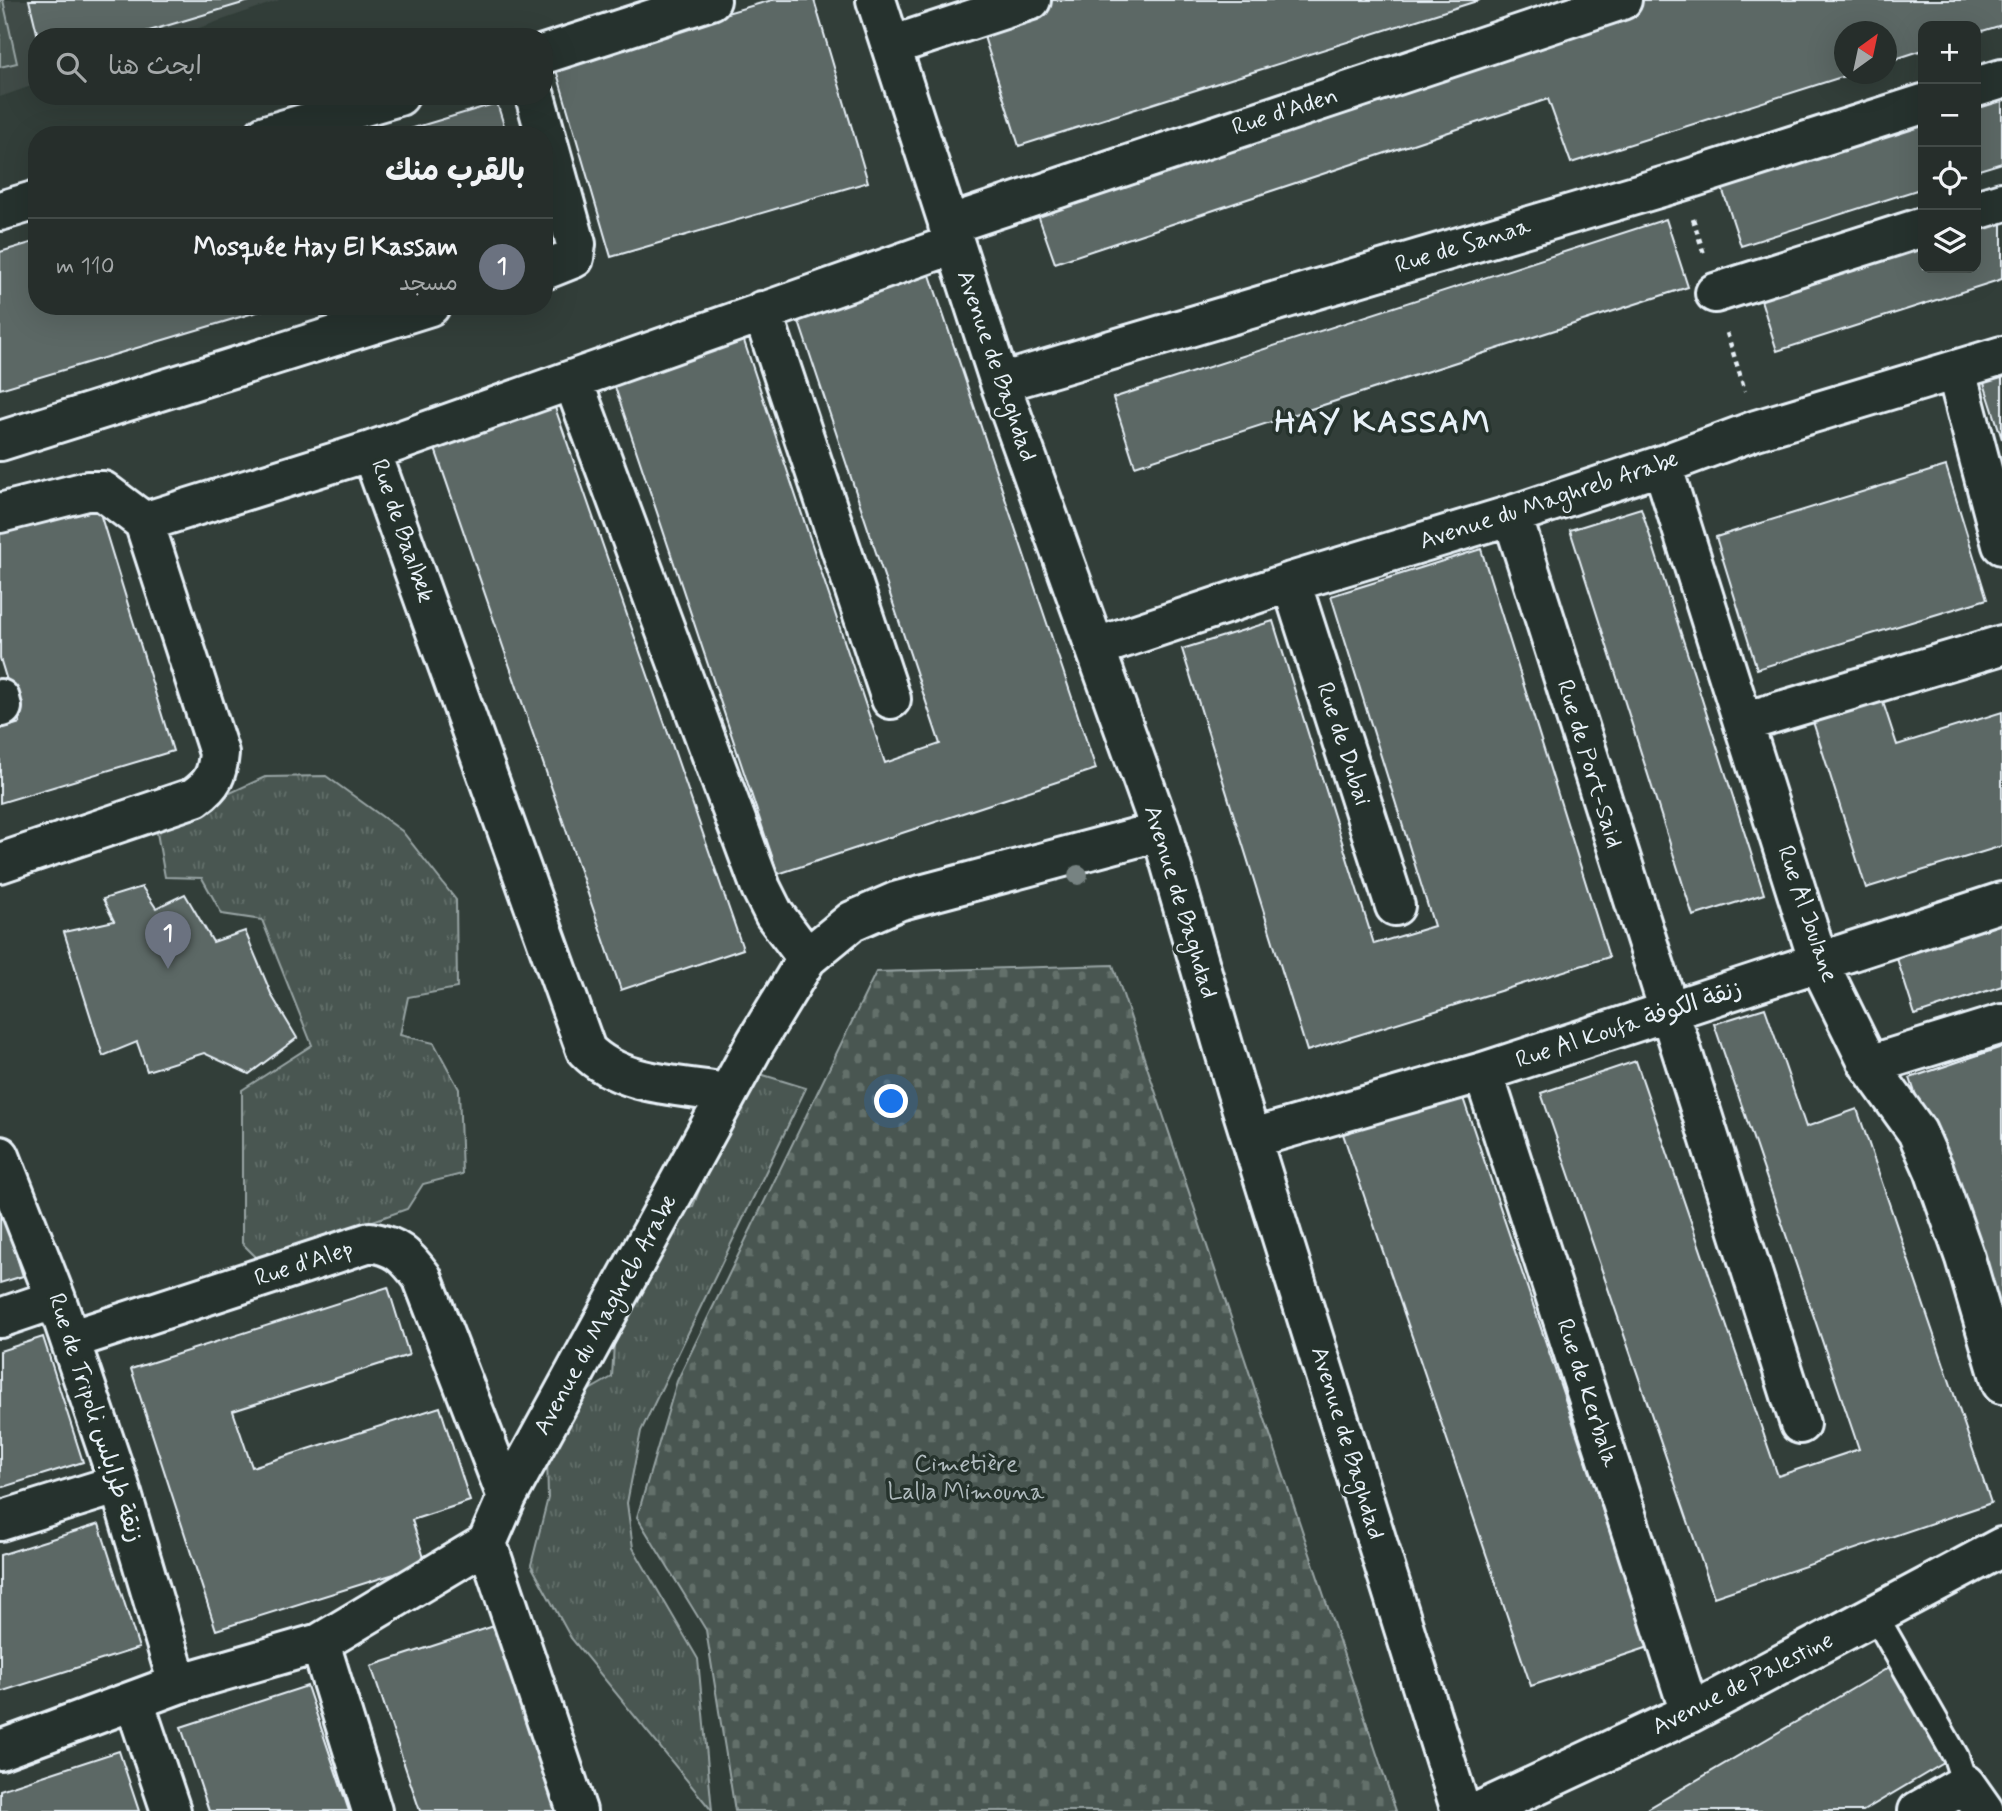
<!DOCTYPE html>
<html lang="ar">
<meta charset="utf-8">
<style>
body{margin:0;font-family:Mynerve,"Playpen Sans Arabic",sans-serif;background:#2e3633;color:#f1f3f6;direction:rtl}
.controls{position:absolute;right:21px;top:21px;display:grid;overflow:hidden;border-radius:14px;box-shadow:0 7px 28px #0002}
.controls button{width:63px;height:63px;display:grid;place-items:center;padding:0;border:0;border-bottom:2px solid #424a47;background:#262e2b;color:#f1f3f6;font:35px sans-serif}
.compass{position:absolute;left:1834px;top:21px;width:63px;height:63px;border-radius:50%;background:#262e2b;box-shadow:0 7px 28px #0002;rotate:33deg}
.you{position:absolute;left:892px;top:1102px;width:24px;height:24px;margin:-18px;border:5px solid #fff;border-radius:50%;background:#1a73e8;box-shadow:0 0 0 10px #1a73e833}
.badge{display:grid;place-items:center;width:46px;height:46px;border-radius:50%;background:#bca0f2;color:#fff;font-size:23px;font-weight:700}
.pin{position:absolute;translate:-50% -58px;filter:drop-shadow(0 2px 4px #0008)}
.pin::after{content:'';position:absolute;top:37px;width:24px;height:21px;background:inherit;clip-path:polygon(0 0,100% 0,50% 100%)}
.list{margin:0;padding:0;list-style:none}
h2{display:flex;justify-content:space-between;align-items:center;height:91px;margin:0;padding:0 28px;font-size:30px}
h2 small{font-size:23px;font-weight:400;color:#a4a8a9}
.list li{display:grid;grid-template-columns:46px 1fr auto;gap:21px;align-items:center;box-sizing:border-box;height:98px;padding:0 28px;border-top:2px solid #424a47}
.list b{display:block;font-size:26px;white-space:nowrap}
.list p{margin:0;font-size:23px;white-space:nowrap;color:#a4a8a9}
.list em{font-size:23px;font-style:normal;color:#a4a8a9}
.icon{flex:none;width:38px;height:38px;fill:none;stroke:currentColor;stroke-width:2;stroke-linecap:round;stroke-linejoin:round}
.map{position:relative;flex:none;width:2002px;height:1811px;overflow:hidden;direction:ltr}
.search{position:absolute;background:#262e2b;box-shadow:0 7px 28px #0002;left:28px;top:28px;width:525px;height:77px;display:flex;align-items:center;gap:18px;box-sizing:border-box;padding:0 24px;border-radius:28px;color:#a4a8a9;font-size:26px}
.panel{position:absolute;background:#262e2b;box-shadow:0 7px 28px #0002;left:28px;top:126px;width:525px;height:189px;border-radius:28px;direction:rtl}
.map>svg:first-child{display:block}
.built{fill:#3f4b46}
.cemetery{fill:url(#cemetery-stones);stroke:#98a4a4;stroke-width:2}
.park{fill:url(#park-tufts);stroke:#98a4a4;stroke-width:2}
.garden{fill:#495651;stroke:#98a4a4;stroke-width:2}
.building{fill:#5c6865;stroke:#e8f1f8;stroke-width:2}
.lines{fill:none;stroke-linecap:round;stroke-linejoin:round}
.lane-casing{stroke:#e8f1f8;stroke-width:30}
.street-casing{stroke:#e8f1f8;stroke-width:44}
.path{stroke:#e8f1f8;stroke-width:4.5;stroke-dasharray:5 5;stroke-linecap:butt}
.lane{stroke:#26332d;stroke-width:24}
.street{stroke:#26332d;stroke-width:38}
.tree{fill:#778382}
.labels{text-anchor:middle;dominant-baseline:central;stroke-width:7;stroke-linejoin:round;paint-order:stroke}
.street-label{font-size:24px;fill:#e8f1f8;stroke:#26332d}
.park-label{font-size:24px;fill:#b0bbbe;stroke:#26332d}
.district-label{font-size:32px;font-weight:bold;letter-spacing:2px;fill:#e8f1f8;stroke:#26332d}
</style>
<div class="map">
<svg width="2002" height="1811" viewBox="0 0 2002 1811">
<defs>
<pattern id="cemetery-stones" width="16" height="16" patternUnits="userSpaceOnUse" patternTransform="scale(1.75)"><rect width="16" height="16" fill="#495651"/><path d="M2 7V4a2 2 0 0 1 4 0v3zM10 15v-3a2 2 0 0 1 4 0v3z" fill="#636f6b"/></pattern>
<pattern id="park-tufts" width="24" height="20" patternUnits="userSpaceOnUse" patternTransform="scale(1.75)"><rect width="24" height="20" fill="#495651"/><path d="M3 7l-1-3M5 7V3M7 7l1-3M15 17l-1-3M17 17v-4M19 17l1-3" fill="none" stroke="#636f6b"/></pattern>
</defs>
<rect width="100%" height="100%" fill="#323e39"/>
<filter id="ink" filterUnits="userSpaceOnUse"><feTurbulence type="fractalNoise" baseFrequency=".0143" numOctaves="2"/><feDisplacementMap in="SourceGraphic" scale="14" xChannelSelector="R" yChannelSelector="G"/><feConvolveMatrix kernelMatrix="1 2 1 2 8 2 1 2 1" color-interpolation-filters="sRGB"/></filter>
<g filter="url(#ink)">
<!-- built -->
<path class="built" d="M0 0H280L173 37H37V84L0 97Z"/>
<!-- cemetery -->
<path class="cemetery" d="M1113 965 1396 1811H735L706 1630 637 1517 677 1381 876 972Z"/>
<!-- park -->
<path class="park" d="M326 776 402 831 456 900 457 988 408 997 400 1035 434 1043 459 1089 462 1174 423 1184 407 1209 260 1261 242 1243V1090L312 1045 262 920 222 914 202 878 165 877 156 827 265 777Z
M747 1070 806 1088 641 1431 627 1503 633 1548 698 1659 712 1811 571 1638 531 1565 548 1498 547 1454 579 1396 612 1377 617 1293 673 1220 693 1206Z"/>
<!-- garden -->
<path class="garden" d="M0 0H3L17 63 0 67Z"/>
<!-- building -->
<path class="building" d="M29 0H253L129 37H38Z
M772 0H814L868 182 611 257 554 63Z
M1045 0H1480L1019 146 979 21Z
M1636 0H2002V25L1976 33V26H1923V50L1886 62V32H1844V74H1851L1571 163 1548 99 1055 263 1032 198Z
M2002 88V163L1976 171V97Z
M497 103 507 135H390Z
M1923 114V188L1741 246 1719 179Z
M2002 205V279L1777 351 1756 284 1923 230V268H1976V213Z
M1666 219 1688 287 1135 466 1113 398Z
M37 241V306H277L0 389V252Z
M928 269 1096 769 778 874 611 375 741 332 885 763 940 744 796 313Z
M2002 367V439L1981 374Z
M551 396 743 949 621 990 431 437Z
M1946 466 1987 599 1757 669 1716 537Z
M95 497 173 751 0 803V729L20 723 0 658V526Z
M1641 508 1764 894 1693 916 1570 530Z
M1481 549 1609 957 1307 1051 1182 649 1273 621 1374 944 1434 926 1331 596Z
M1877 684 1897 745 2002 712V846L1866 888 1808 706Z
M142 887 156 908 185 894 213 942 245 931 272 996 297 1038 249 1074 204 1053 147 1071 137 1042 103 1056 64 932 114 921 103 899Z
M2002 907V986L1915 1015 1892 943Z
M1765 1008 1806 1127 1857 1109 1991 1503 1714 1597 1541 1093 1636 1061 1778 1476 1859 1449 1714 1024Z
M2002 1047V1348L1910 1078Z
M1462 1095 1649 1647 1531 1686 1343 1134Z
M0 1205 23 1276 0 1283Z
M388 1287 409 1355 233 1411 252 1467 440 1407 470 1501 412 1520 426 1564 216 1630 131 1369Z
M43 1337 83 1462 0 1488V1351Z
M99 1524 139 1648 0 1692V1555Z
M497 1625 559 1811H420L371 1666Z
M1893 1665 1949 1760 1863 1811H1644Z
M307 1686 349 1811H209L181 1727Z
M119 1751 139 1811H0V1790Z"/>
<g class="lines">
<!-- lane casing -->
<g class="lane-casing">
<path id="lane" d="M1875 1615 1956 1757 1965 1784"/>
</g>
<!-- street casing -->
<g class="street-casing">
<path id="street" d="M876 0 1000 383 1161 831 1236 1090 1461 1811
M891 46 1031 0
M544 54 711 0
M1976 87 2002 79
M535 96 576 244 574 258 544 270
M265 135 399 96
M1976 210 2002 202
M0 211 37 200
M948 225 1622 0
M1715 293 1923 227
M762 311 891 699
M1956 371 2002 545
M573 381 761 888 774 914 807 958
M1000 383 1682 181 1923 104
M0 441 430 306
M1662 465 1819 963 1869 1065 1917 1132 1934 1170 1965 1258 2002 1384
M0 513 87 491H103L144 522
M1512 515 1800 1424
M1291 582 1395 906
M1097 647 1291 582 1512 515 1662 465 1756 430 2002 356
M0 699 2 707
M1744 722 2002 645
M0 863 195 797C213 784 217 775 219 753L144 522 371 451
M1869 1065 2002 1024
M1483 1072 1690 1713
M728 1093C680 1085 620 1086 586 1050L371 451 955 244
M1253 1138 1483 1072 2002 902
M0 1156 56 1299 119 1484 178 1684
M0 1318 56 1299
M70 1340 370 1242C397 1246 406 1256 422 1277L507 1497
M0 1521 119 1484
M487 1543 577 1811
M320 1643 372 1811
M134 1701 171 1811
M0 1750 178 1684 320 1643 487 1543 507 1497 756 1042 807 958 852 921 898 901 1161 831
M1480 1811 1690 1713 2002 1547
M1918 1811 1965 1784 1984 1811"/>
</g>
<!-- path -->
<path class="path" d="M1693 219 1704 254
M1727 333 1745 391"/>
<!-- lane -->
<use href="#lane" class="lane"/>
<!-- street -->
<use href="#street" class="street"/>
</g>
<!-- trees -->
<circle class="tree" cx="1078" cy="875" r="10"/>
</g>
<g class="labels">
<!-- street labels -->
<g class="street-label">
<text transform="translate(1285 112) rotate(-18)">Rue d'Aden</text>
<text transform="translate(1463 246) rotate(-17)">Rue de Sanaa</text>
<text transform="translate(996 366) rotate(71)">Avenue de Baghdad</text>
<text transform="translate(1549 501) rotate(-18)">Avenue du Maghreb Arabe</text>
<text transform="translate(402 531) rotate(71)">Rue de Baalbek</text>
<text transform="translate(1343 744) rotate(72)">Rue de Dubai</text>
<text transform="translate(1589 764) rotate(73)">Rue de Port-Said</text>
<text transform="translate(1180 902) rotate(73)">Avenue de Baghdad</text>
<text transform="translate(1807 914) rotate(71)">Rue Al Joulane</text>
<text transform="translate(1629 1025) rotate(-18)">Rue Al Koufa زنقة الكوفة</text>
<text transform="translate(304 1264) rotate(-18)">Rue d'Alep</text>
<text transform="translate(606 1315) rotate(-61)">Avenue du Maghreb Arabe</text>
<text transform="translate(1587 1393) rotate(72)">Rue de Kerbala</text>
<text transform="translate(95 1418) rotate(72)">Rue de Tripoli زنقة طرابلس</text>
<text transform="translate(1347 1443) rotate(73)">Avenue de Baghdad</text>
<text transform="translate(1743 1684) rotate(-27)">Avenue de Palestine</text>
</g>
<!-- park labels -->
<g class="park-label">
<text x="966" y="1464">Cimetière<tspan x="966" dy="28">Lalla Mimouna</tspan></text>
</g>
<!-- district labels -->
<g class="district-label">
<text x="1383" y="423">HAY KASSAM</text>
</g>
</g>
</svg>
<div class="controls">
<button>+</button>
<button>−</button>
<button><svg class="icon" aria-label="locate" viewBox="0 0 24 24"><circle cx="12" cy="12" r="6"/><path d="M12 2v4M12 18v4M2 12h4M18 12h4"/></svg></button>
<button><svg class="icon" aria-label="layers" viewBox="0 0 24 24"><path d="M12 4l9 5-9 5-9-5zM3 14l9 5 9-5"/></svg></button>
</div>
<svg class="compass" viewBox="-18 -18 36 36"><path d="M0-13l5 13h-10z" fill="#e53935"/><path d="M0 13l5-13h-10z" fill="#a4a8a9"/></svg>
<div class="you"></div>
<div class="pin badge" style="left:168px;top:969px;background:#6b7280">1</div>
<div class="search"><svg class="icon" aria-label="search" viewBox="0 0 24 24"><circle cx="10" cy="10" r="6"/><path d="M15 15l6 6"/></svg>ابحث هنا</div>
<section class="panel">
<h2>بالقرب منك<small></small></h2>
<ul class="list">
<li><span class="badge" style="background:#6b7280">1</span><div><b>Mosquée Hay El Kassam</b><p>مسجد</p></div><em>110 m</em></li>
</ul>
</section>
</div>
